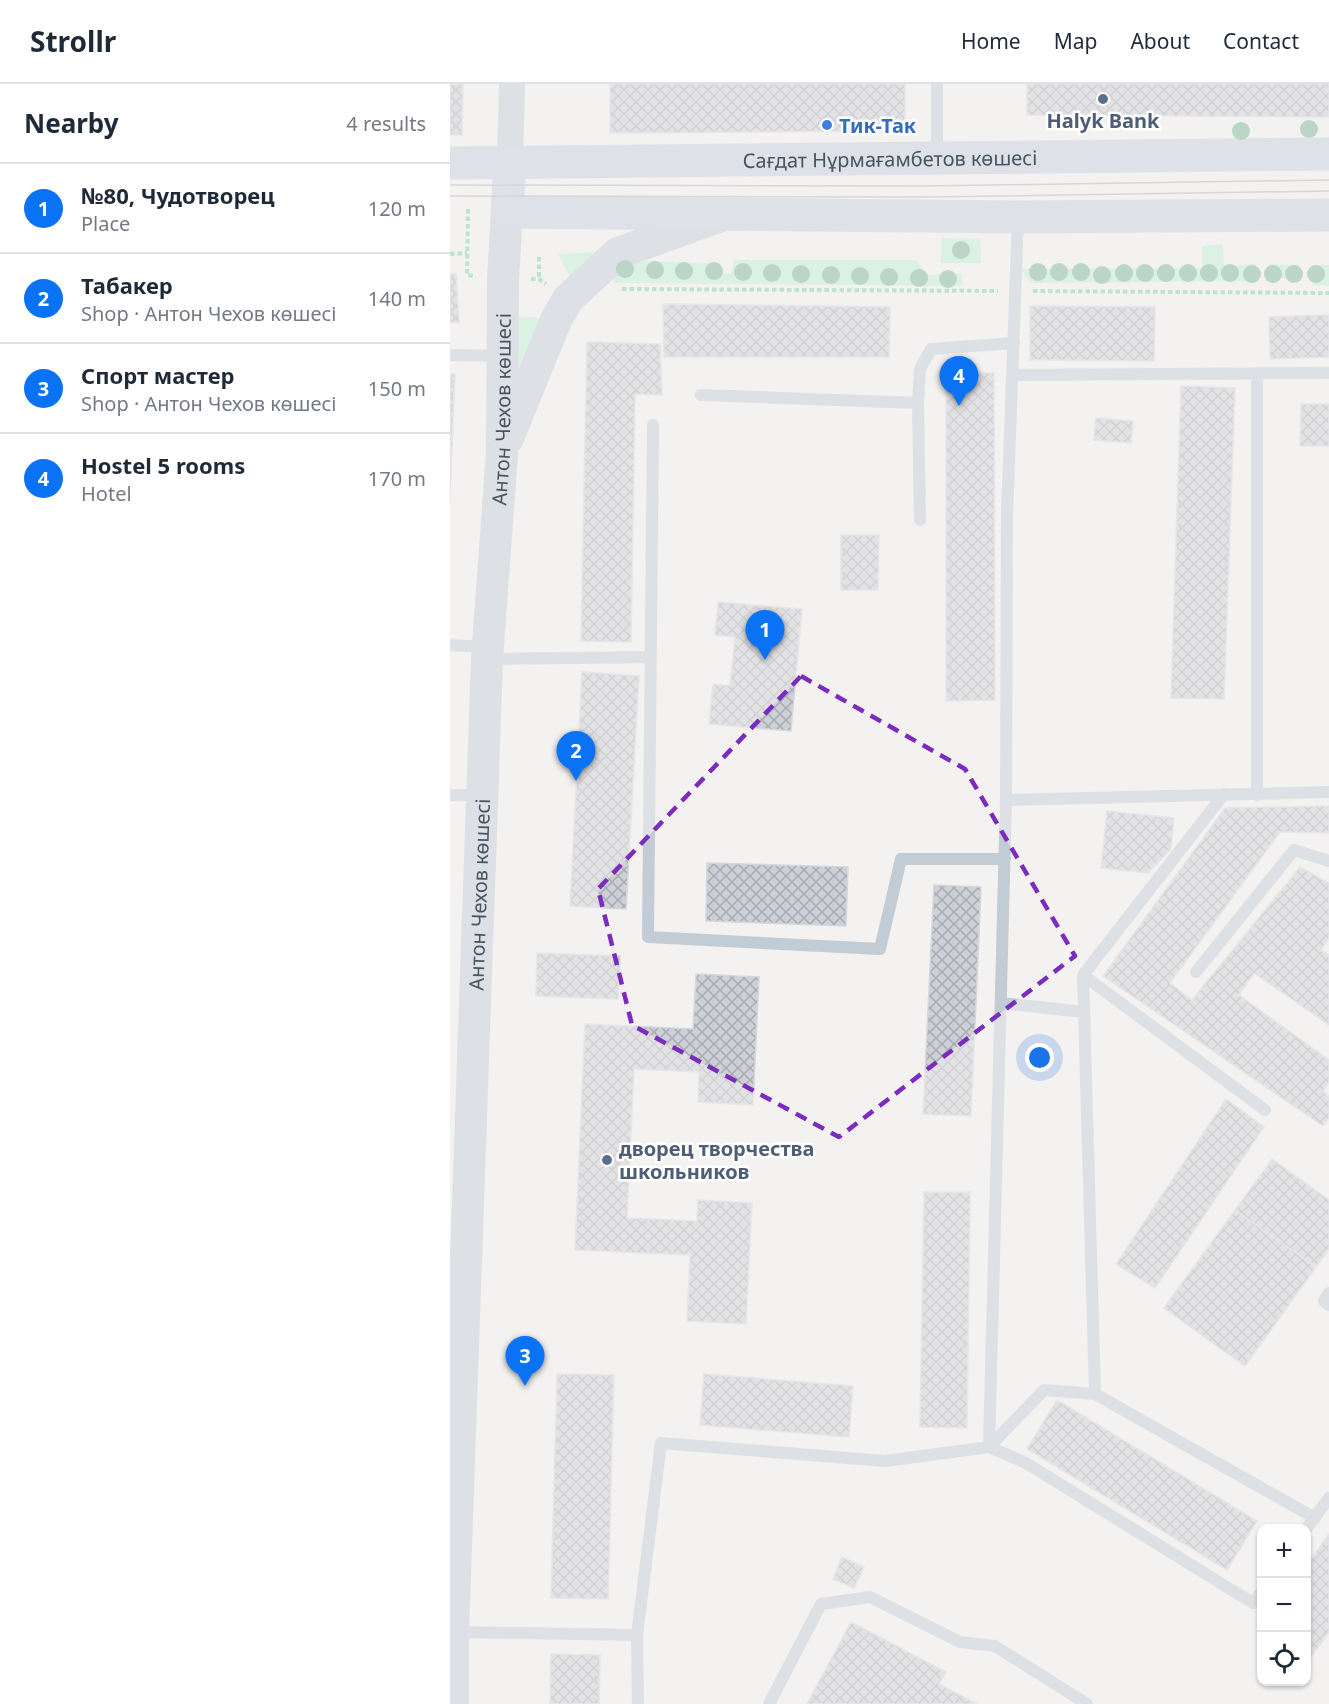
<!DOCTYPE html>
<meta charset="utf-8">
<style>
body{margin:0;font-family:"Noto Sans",sans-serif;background:#f6f6f7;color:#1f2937}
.controls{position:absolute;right:18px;bottom:18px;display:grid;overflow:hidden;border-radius:12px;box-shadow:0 2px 4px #0004}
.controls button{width:54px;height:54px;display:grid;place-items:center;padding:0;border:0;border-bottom:2px solid #e0e1e3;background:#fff;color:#1f2937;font:30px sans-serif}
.you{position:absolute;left:590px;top:974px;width:21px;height:21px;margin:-15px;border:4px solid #fff;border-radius:50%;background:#1a73e8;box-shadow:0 0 0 9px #1a73e833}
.badge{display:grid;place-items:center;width:39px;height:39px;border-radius:50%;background:#0a72f5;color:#fff;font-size:20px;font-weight:700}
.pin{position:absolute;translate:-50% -50px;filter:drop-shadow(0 2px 3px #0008)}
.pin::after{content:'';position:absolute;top:32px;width:21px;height:18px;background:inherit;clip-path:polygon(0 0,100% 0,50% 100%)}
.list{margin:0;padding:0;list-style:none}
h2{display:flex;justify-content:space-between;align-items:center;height:78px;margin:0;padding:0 24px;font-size:26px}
h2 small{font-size:20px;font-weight:400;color:#747a83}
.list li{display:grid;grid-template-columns:39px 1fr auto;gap:18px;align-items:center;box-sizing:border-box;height:90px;padding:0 24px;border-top:2px solid #e0e1e3}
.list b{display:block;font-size:22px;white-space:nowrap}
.list p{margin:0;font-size:20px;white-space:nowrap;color:#747a83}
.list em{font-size:20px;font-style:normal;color:#747a83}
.icon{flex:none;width:33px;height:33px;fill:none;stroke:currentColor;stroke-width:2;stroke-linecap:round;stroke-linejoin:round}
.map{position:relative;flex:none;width:879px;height:1620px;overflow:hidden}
header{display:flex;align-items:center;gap:36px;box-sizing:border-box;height:84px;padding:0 30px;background:#fff;border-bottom:2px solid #e0e1e3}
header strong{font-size:28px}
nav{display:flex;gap:33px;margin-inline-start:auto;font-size:21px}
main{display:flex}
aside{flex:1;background:#fff}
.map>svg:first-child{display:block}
.green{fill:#bdf3d2}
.building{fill:url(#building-cross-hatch);stroke:#d5d7dd;stroke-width:1.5}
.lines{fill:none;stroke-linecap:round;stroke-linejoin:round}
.path{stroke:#72d5a3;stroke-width:4;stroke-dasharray:4.5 3;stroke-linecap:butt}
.service{stroke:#c1ccd4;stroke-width:12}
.minor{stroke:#c1ccd4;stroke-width:26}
.tertiary{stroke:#c1ccd4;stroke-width:32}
.secondary{stroke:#c3cedb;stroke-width:33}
.tram{stroke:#b3b6bc;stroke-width:1.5}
.tree{fill:#77b595}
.marked{fill:none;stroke:#7b2cbf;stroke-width:4.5;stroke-dasharray:12 8;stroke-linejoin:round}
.service-dot{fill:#5c6f8a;stroke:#fff;stroke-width:2}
.shop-dot{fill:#3f7fe0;stroke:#fff;stroke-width:2}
.labels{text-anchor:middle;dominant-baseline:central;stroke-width:5;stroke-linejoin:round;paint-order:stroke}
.service-label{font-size:20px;font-weight:bold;fill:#4e5e75;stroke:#fff}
.shop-label{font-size:20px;font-weight:bold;fill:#366cbe;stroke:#fff;text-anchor:start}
.street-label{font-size:20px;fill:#475560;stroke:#fff}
</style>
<header>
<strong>Strollr</strong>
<nav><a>Home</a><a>Map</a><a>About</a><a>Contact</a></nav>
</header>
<main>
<aside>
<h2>Nearby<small>4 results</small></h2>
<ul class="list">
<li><span class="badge">1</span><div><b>№80, Чудотворец</b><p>Place</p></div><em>120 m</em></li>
<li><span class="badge">2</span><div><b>Табакер</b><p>Shop · Антон Чехов көшесі</p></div><em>140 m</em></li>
<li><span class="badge">3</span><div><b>Спорт мастер</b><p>Shop · Антон Чехов көшесі</p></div><em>150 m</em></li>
<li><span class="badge">4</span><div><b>Hostel 5 rooms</b><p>Hotel</p></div><em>170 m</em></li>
</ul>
</aside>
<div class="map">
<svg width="879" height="1620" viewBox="0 0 879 1620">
<defs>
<pattern id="building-cross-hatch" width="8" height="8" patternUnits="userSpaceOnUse" patternTransform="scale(1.5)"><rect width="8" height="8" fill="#cdd0d6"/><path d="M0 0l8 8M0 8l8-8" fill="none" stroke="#a8acb1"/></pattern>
</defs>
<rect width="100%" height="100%" fill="#f4f1f1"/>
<!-- green -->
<path class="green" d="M491 154 530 155 531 179H491Z
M773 160 774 182 806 180 807 197 581 199 571 185 752 184V162Z
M159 167 122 196 108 170Z
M164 176 261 179 264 189 281 190 284 176H466L478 191 512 189 513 202 164 199Z
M819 180 849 181 850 195 820 194Z
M861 181H879V202L863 201Z
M66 233 95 234 66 313Z"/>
<!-- building -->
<path class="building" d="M0 0H13L12 51H0Z
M160 0H455V47L160 49Z
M577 0H879V33L577 31Z
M0 190H6L9 238 0 239Z
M213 220 440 223 439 273H214Z
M580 222 705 223 704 277 580 276Z
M879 231V273L820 275 819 233Z
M137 258 210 260 212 311 185 310 181 558 131 557Z
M496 289H544L545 616 496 617Z
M0 290H5L0 417Z
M731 302 785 304 774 615 721 614Z
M851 320H879V362H850Z
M646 334 683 337 681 359 644 356Z
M391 451H429L428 506H391Z
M268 518 352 525 341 647 259 640 263 600 280 602 285 553 265 551Z
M132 588 189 592 176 825 120 822Z
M879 722V749L830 748 720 899 742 916 850 783 879 799V854L871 866 879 871V941L804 889 789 911 879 976V998L873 1007 879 1012V1034L873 1042 653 892 775 724Z
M657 727 724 734 721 765 698 789 651 784Z
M257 779 398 783 396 842 256 837Z
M484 801 531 803 521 1032 473 1030Z
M87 869 170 872 168 915 86 912Z
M246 890 309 893 303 1021 248 1018 249 988 184 985 177 1134 247 1137 248 1116 302 1119 296 1240 237 1237 240 1171 125 1166 135 940 243 945Z
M776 1015 814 1043 705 1204 666 1180Z
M822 1075 879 1116V1165L866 1183 785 1126Z
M474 1108H520L517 1344 470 1343Z
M785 1126 866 1183 795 1282 714 1224Z
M107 1290 164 1291 158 1515 101 1514Z
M254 1290 403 1302 399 1353 250 1341Z
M607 1316 807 1437 777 1486 577 1365Z
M879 1450V1548L856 1580V1482Z
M392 1473 414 1483 404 1504 383 1495Z
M401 1538 496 1588 489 1600 527 1620H357Z
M101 1570 150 1571 149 1620H100Z"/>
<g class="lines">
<!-- path -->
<path class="path" d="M18 125 17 191 24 192
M0 170 17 169
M89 173V195
M81 195H89L96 200
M172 205 548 207
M583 207 879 209"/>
<!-- service -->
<path class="service" d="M487 0V72
M0 271 53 272
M807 290V711
M563 291 879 289
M251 311 468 319
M203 341 198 853 430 865 451 775H555
M470 436 468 319 470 285 481 265 564 259
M0 561 37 563
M37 575 200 573
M0 711H31
M556 716 879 708
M746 888 844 766 879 777
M633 891 815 1026
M551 919 634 928
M879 1209 874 1217 879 1221
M645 1310 633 891 774 710
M539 1363 556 716 557 431 568 134
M539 1363 594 1306 645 1310 865 1434
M856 1445 879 1414
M5 1548 187 1551 211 1359 435 1377 539 1363 576 1379 803 1519 812 1507
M187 1551 188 1620
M319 1620 371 1520 420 1513 510 1558 545 1562 637 1620"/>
<!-- minor -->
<path class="minor" d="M60 78 62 0"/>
<!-- tertiary -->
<g class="tertiary">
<path d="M58 354 106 236 118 215 168 169 274 131"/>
<path id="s1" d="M3 1620V1548L37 575 52 369 53 195 57 128"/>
</g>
<!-- secondary -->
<g class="secondary">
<path d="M60 78 57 128 568 133 879 131"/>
<path id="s2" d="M0 79 879 70"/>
</g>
<!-- tram -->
<path class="tram" d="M0 101 475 102 879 96
M0 112 477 113 879 107"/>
</g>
<!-- trees -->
<g class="tree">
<circle cx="859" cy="45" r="9"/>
<circle cx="791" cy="47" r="9"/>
<circle cx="511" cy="166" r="9"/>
<circle cx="175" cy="185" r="9"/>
<circle cx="205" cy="186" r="9"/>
<circle cx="234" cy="187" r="9"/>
<circle cx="264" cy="187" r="9"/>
<circle cx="293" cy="188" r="9"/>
<circle cx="588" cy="188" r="9"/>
<circle cx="609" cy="188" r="9"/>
<circle cx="631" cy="188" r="9"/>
<circle cx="322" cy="189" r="9"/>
<circle cx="674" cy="189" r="9"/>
<circle cx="695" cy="189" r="9"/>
<circle cx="716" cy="189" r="9"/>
<circle cx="738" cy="189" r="9"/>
<circle cx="759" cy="189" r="9"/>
<circle cx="780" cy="189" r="9"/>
<circle cx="351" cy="190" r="9"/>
<circle cx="802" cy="190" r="9"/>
<circle cx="823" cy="190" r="9"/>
<circle cx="844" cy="190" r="9"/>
<circle cx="866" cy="190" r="9"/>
<circle cx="381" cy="191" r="9"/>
<circle cx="652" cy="191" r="9"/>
<circle cx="410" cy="192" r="9"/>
<circle cx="439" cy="193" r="9"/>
<circle cx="469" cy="194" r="9"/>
<circle cx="498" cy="195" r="9"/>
</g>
<!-- marked area -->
<path d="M0 0H879V1620H0ZM351 592 515 685 625 872 389 1053 182 941 148 805Z" fill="#f4f1f1" fill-opacity=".55" fill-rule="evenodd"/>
<path class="marked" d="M351 592 515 685 625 872 389 1053 182 941 148 805Z"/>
<!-- markers -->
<g class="service-dot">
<circle cx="653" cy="15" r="6"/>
<circle cx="157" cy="1076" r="6"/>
</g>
<circle class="shop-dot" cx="377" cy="41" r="6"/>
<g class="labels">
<!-- service labels -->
<g class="service-label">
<text x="653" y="36">Halyk Bank</text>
<text x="169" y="1064" text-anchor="start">дворец творчества<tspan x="169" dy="23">школьников</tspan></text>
</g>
<!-- shop labels -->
<g class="shop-label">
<text x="389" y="41">Тик-Так</text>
</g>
<!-- street labels -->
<g class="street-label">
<text stroke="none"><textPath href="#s2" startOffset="440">Сағдат Нұрмағамбетов көшесі</textPath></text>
<text stroke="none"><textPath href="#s1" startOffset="1296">Антон Чехов көшесі</textPath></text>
<text stroke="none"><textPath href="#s1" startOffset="810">Антон Чехов көшесі</textPath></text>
</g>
</g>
</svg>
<div class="controls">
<button>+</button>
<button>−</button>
<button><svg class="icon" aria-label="locate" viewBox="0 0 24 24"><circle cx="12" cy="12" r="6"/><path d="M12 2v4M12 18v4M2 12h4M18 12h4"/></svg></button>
</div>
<div class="you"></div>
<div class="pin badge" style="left:315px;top:576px">1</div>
<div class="pin badge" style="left:126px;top:697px">2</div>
<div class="pin badge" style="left:75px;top:1302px">3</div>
<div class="pin badge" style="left:509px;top:322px">4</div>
</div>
</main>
